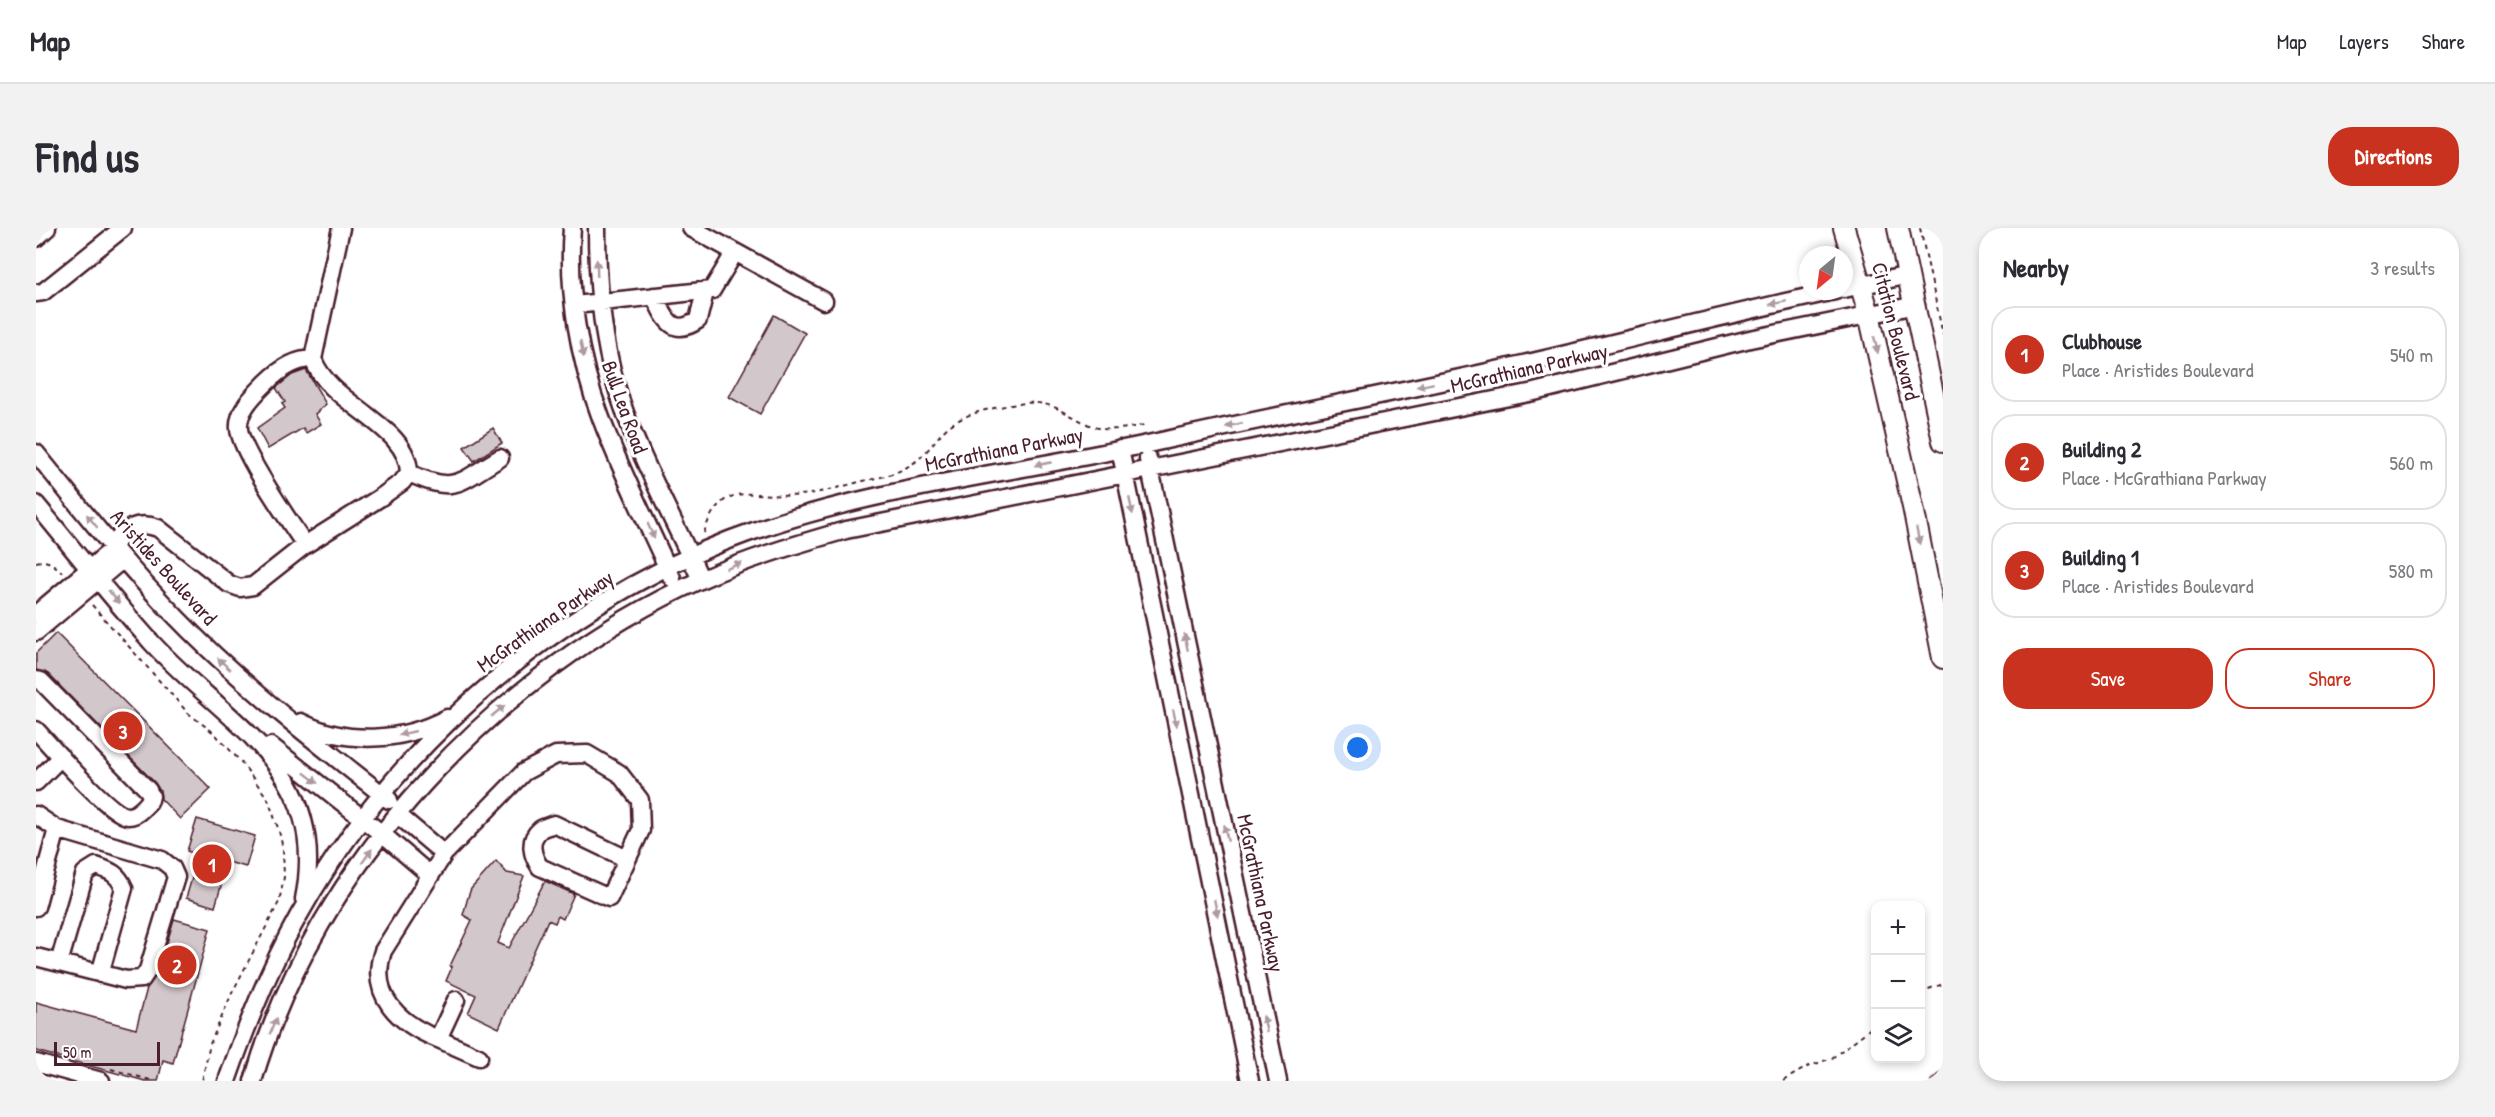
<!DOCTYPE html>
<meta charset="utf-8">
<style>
body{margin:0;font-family:"Patrick Hand",sans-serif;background:#f2f2f3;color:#2b2b33}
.controls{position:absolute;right:18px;bottom:18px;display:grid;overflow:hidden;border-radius:12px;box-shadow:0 3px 9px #0003}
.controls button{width:54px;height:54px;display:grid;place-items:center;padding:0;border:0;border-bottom:2px solid #e1e1e2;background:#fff;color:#2b2b33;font:30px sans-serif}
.compass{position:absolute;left:1763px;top:18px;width:54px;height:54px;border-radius:50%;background:#fff;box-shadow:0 3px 9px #0003;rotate:209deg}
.scale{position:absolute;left:18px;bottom:15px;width:106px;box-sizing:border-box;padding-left:6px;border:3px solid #4a1f2b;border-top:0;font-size:16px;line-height:21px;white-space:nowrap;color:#4a1f2b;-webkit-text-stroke:4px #fff;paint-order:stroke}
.you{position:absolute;left:1322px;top:520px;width:21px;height:21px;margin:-15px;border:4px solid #fff;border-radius:50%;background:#1a73e8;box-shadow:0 0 0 9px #1a73e833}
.badge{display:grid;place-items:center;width:39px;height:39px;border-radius:50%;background:#c8321e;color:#fff;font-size:20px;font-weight:700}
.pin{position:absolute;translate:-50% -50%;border:3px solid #fff;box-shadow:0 2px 6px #0006}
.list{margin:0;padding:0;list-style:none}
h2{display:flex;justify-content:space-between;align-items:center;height:78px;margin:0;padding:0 24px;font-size:26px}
h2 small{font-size:20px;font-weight:400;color:#7c7c81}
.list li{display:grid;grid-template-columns:39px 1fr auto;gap:18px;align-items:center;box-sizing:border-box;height:96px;margin:0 12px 12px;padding:0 12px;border:2px solid #e1e1e2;border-radius:24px}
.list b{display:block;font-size:22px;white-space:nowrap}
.list p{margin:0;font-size:20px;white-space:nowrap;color:#7c7c81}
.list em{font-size:20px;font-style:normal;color:#7c7c81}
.actions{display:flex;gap:12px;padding:18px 24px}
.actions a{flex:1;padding:14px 0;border:2px solid #c8321e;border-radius:24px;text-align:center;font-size:21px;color:#c8321e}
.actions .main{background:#c8321e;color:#fff}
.icon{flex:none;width:33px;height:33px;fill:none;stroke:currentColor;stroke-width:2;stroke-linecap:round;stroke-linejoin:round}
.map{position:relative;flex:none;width:1907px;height:853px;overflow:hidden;border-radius:24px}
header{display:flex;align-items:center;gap:36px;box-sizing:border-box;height:84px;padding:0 30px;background:#fff;border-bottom:2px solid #e1e1e2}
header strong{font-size:28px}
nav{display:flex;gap:33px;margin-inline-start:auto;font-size:21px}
.intro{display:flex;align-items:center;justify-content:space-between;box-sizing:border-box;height:144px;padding:0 36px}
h1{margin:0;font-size:42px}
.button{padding:15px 27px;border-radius:24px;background:#c8321e;color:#fff;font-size:21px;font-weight:700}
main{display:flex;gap:36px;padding:0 36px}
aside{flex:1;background:#fff;border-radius:24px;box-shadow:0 3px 9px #0003}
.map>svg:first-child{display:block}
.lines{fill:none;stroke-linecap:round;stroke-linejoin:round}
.stream{stroke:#91787e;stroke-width:4.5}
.building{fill:#d2c7cb;stroke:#4a1f2b;stroke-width:1.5}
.minor-casing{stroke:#4a1f2b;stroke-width:21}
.major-casing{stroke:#4a1f2b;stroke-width:24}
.path{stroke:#4a1f2b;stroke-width:2;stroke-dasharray:4.5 4.5;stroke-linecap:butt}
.minor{stroke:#fff;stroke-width:16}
.major{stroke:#fff;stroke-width:20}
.oneway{fill:#ae9aa0}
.labels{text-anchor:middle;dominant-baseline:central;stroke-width:6;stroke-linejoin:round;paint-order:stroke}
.street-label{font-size:21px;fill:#4a1f2b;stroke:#fff}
</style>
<header>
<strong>Map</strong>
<nav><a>Map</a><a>Layers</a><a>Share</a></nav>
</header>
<div class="intro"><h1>Find us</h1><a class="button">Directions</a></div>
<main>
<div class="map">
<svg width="1907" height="853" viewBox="0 0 1907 853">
<rect width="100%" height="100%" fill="#fff"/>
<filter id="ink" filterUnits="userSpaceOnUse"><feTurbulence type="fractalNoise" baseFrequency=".0167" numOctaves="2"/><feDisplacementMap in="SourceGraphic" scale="12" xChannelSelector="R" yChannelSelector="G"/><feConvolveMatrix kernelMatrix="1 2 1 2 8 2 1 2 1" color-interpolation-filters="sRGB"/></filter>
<g filter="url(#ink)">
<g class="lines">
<!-- stream -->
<path class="stream" d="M1896 853 1907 844"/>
</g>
<!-- building -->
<path class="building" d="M738 87 769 105 724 186 693 169Z
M270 142 290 176 279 186 285 196 270 205 267 200 232 221 221 200 249 180 246 176 249 174 240 160 256 147Z
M457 200 466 215 438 233 428 219Z
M20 405 175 561 144 591 125 571 124 563 119 555 12 446 0 442V425Z
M161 591 219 608 210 639 192 634 179 679 150 670 163 627 151 623Z
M460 633 471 645 488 648 462 715 473 720 509 653 538 666 527 691 522 688 519 695 512 692 463 800 432 785 440 767 410 753 416 739 414 738 436 692 427 687 432 669 435 661Z
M138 691 174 701 137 835 127 832 122 853H109L0 823V774L100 801 111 760 122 745Z"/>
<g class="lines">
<!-- minor casing -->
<g class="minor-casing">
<path id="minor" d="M536 0C531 62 543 132 565 190 585 244 612 296 636 350
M561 0C561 52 565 103 579 154 599 223 636 287 665 352
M655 0 699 24
M0 10 11 0
M1808 61 1873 47
M0 65 7 64 87 0
M618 68C629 90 636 110 662 92L669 64
M539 77 676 62 699 24 788 73
M1084 221 1214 853
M0 225C46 282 91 339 142 391 207 458 281 515 353 572
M1112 231 1242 853
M373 245C420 267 423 254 464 230
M0 276C39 323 76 371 117 416 192 497 294 540 268 671
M269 317C254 294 205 224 203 201 201 183 218 167 230 155 243 142 258 131 277 131
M0 386 78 320C85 300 102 293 122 300L193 356 204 360 217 358 269 317 345 269 366 254 373 245C373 197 294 178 277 131L305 0
M0 404 87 331
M0 452 5 453 112 562 115 568C114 575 110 577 105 582 102 585 97 588 92 588 75 588 14 517 0 502
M265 494C310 517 366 514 411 490
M235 518 346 606 394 647
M0 554 25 529
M0 587 21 601 0 679
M362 587 408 626
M0 729 90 752 106 751 112 742 140 649 136 640 126 632 21 601
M23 735 49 645 60 638C75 643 82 646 88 660L64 746
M420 772 402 811C364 796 332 768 347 723L408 626 488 544 520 527 551 526 583 545 604 572 605 602 573 670 504 639C496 628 492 612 504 602 507 599 514 598 518 596L591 631
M402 811 443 829
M0 835 65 853
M191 853C211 796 233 740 263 687 363 509 535 364 729 299 859 256 997 242 1130 212 1241 187 1354 166 1465 141 1577 116 1687 87 1799 63
M217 853C280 636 461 444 664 352 711 331 761 316 810 302L1498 164 1714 111 1880 77"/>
</g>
<!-- major casing -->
<g class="major-casing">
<path id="major" d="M1808 0 1833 86 1877 279 1907 430
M1862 0 1907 213"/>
</g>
<!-- path -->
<path class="path" d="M1884 0 1907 107
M668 305C686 247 721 272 765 267 786 265 807 258 827 253 848 249 869 244 885 229 896 219 904 204 916 196 937 182 966 178 990 175 1017 172 1035 190 1058 199 1074 204 1091 200 1108 197
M0 334C12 331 17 336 26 344
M56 377 152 485 178 505 206 535 232 571 243 603 247 621 248 649 243 674 196 765 174 816 166 853
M1884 764 1907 756
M75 841 118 853
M1747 853 1771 839 1796 830 1840 796"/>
<!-- minor -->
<use href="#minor" class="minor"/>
<!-- major -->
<use href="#major" class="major"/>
</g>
<!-- one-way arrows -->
<defs><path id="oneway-solid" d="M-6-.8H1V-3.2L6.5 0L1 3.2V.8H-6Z" transform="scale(1.5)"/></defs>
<g class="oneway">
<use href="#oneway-solid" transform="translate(561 40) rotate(-92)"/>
<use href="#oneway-solid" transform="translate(1742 75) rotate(168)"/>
<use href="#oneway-solid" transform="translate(1840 117) rotate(77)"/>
<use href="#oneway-solid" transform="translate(546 121) rotate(78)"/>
<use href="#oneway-solid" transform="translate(1389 157) rotate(168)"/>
<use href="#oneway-solid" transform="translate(1198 197) rotate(167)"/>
<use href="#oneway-solid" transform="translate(1007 236) rotate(169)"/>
<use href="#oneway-solid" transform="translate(1095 278) rotate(78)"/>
<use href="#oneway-solid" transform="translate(56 293) rotate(-129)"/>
<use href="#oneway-solid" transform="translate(615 303) rotate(66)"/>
<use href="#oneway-solid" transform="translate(1882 308) rotate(79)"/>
<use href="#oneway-solid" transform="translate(698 338) rotate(-22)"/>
<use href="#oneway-solid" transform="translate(78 369) rotate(50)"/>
<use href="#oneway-solid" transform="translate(1150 414) rotate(-102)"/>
<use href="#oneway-solid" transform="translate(188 436) rotate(-137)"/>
<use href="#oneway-solid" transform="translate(462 483) rotate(-40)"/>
<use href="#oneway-solid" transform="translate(1139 490) rotate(78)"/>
<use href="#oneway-solid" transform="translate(371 505) rotate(167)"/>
<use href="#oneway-solid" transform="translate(275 550) rotate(38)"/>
<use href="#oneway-solid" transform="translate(1190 605) rotate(-102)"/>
<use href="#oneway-solid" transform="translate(331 628) rotate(-55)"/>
<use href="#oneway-solid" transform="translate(1180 680) rotate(78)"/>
<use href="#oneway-solid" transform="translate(1229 796) rotate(-102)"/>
<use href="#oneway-solid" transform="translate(237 798) rotate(-68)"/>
</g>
</g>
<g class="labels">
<!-- street labels -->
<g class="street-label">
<text transform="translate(1860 103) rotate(76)">Citation Boulevard</text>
<text transform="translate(1493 140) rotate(-13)">McGrathiana Parkway</text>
<text transform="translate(589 179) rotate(70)">Bull Lea Road</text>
<text transform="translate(968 221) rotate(-11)">McGrathiana Parkway</text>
<text transform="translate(128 339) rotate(48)">Aristides Boulevard</text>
<text transform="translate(509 393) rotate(-35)">McGrathiana Parkway</text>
<text transform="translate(1225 665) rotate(78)">McGrathiana Parkway</text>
</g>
</g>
</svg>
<div class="controls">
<button>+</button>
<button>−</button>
<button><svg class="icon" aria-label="layers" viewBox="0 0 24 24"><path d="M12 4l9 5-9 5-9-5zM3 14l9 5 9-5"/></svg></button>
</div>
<svg class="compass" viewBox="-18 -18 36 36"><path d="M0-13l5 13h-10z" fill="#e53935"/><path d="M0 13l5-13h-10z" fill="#7c7c81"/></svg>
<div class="scale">50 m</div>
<div class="you"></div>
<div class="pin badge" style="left:176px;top:636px">1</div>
<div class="pin badge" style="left:141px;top:737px">2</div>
<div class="pin badge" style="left:87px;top:503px">3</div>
</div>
<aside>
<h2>Nearby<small>3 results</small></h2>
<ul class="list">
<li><span class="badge">1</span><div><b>Clubhouse</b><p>Place · Aristides Boulevard</p></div><em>540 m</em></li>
<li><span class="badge">2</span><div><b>Building 2</b><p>Place · McGrathiana Parkway</p></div><em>560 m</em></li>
<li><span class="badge">3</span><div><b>Building 1</b><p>Place · Aristides Boulevard</p></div><em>580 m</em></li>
</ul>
<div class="actions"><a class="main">Save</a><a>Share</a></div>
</aside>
</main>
